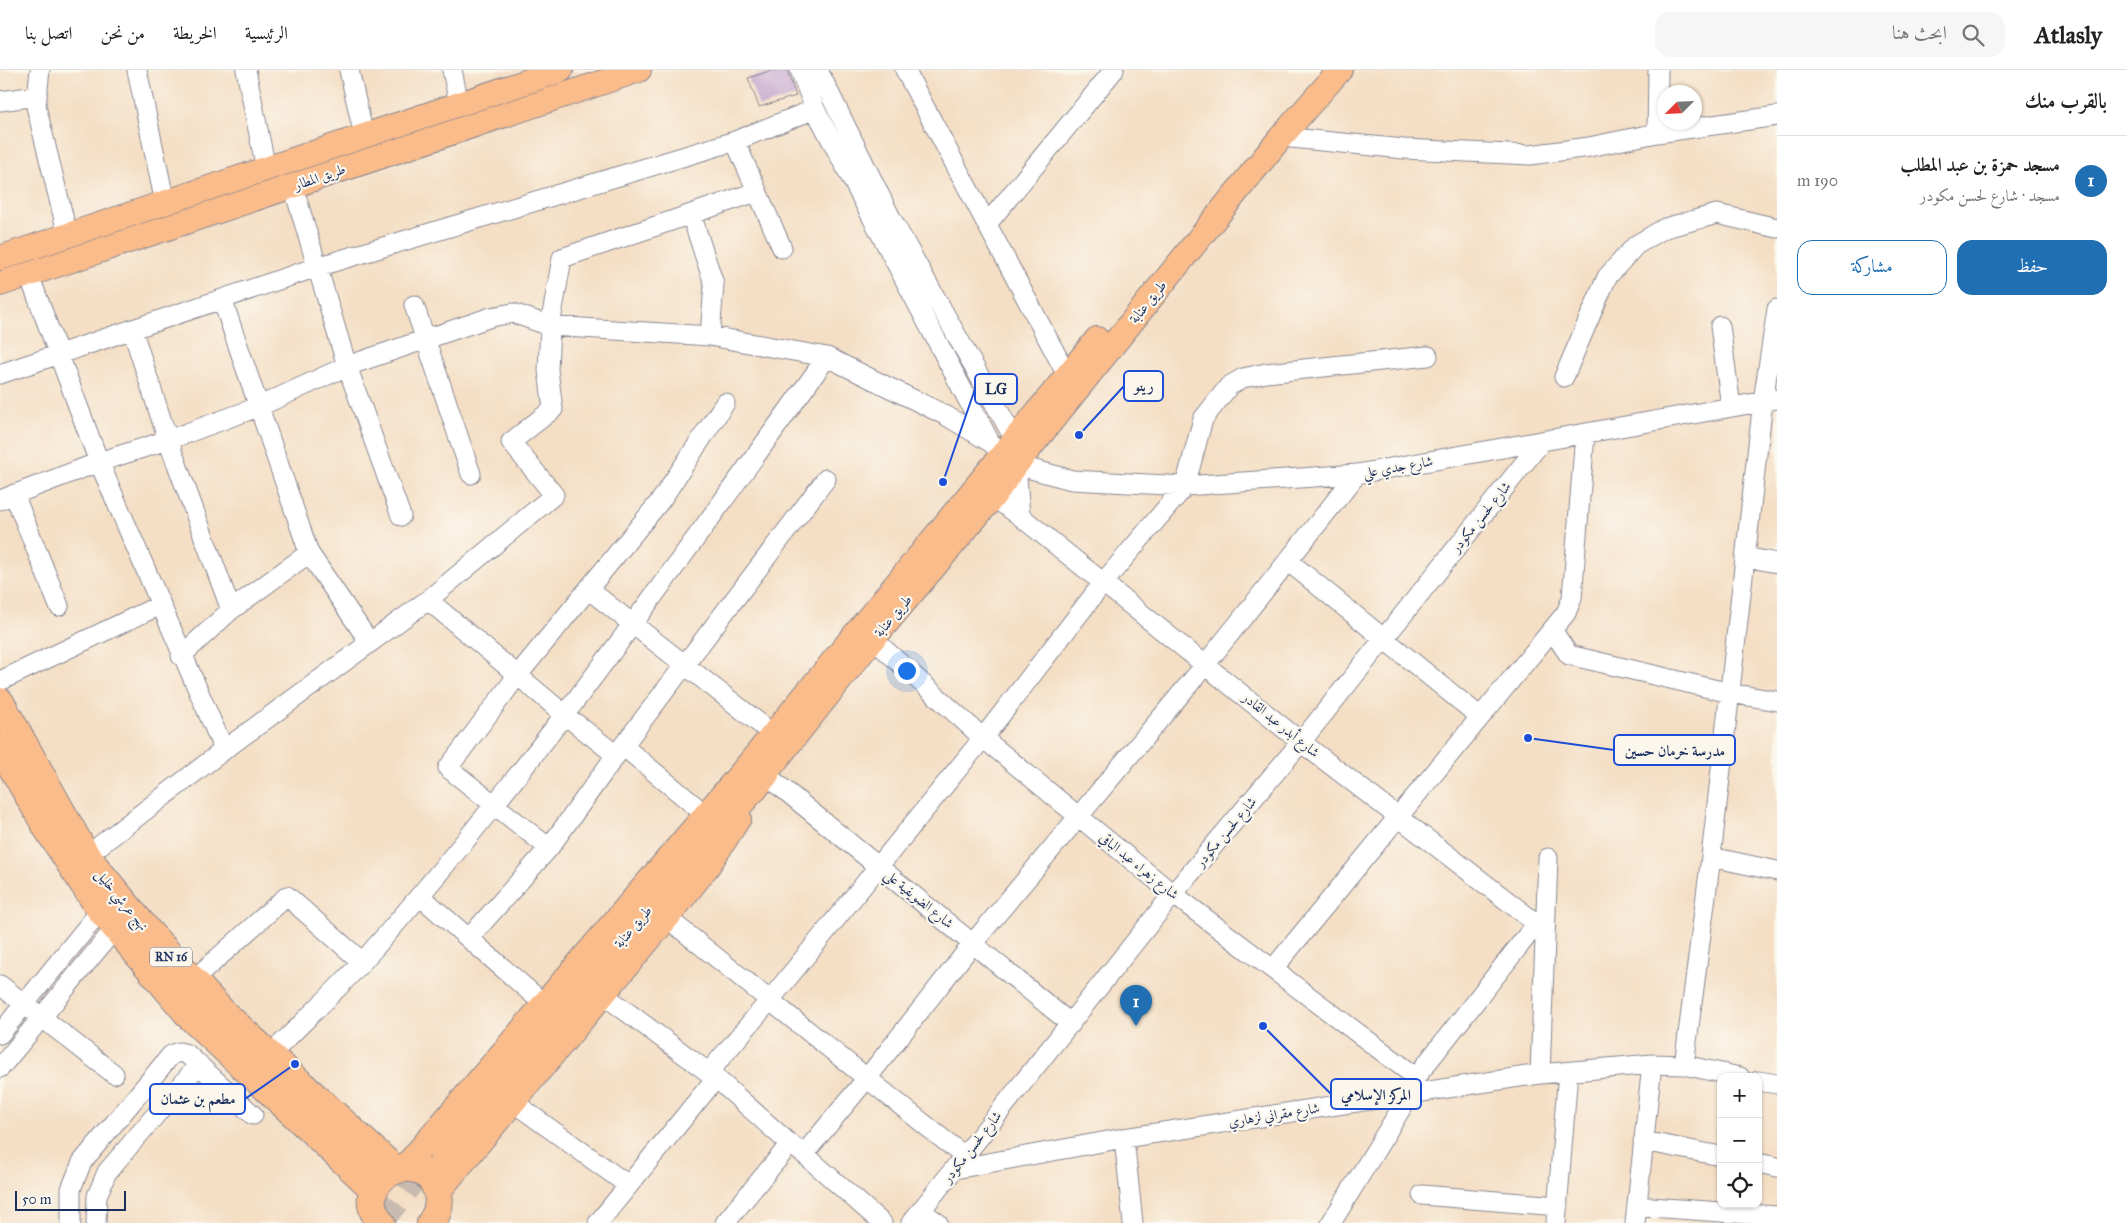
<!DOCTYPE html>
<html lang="ar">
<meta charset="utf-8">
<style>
body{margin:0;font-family:"IM FELL Great Primer",Amiri,serif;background:#f6f6f6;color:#222;direction:rtl}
.controls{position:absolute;right:15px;bottom:15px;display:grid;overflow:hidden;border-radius:10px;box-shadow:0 1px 4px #0004}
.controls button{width:45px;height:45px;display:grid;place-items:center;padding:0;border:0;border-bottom:1px solid #e0e0e0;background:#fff;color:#222;font:25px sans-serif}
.compass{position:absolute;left:1657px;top:15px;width:45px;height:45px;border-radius:50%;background:#fff;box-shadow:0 1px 4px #0004;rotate:246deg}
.scale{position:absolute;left:15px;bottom:12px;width:111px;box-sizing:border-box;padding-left:5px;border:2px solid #1b2f5e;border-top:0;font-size:14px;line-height:18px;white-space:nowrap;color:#1b2f5e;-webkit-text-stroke:4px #fbf7ec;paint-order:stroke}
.you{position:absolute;left:906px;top:600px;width:18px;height:18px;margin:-12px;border:4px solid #fff;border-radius:50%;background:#1a73e8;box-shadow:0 0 0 8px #1a73e833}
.badge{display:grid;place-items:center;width:32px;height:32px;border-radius:50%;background:#1f6fb2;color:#fff;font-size:16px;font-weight:700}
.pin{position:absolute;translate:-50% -41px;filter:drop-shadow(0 1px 2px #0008)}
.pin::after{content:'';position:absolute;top:26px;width:18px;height:15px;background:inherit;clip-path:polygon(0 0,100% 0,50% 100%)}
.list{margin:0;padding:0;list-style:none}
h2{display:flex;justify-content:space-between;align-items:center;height:65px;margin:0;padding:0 20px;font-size:21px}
h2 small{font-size:16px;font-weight:400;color:#767676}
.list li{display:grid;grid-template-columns:32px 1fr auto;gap:15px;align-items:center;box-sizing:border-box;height:90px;padding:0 20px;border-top:1px solid #e0e0e0}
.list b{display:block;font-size:19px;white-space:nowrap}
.list p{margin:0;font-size:16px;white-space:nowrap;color:#767676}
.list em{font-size:16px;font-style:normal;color:#767676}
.actions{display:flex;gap:10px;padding:15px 20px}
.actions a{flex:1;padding:11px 0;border:1px solid #1f6fb2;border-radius:15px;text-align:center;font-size:18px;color:#1f6fb2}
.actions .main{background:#1f6fb2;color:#fff}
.icon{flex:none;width:28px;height:28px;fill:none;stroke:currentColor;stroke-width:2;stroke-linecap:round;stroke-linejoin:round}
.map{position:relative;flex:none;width:1777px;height:1153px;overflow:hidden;direction:ltr}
header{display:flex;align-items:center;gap:30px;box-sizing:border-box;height:70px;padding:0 25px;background:#fff;border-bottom:1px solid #e0e0e0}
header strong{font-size:24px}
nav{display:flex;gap:28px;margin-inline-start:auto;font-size:18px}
.search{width:350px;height:45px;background:#f6f6f6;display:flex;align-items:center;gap:12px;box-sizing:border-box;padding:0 18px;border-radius:15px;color:#767676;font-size:19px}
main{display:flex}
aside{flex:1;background:#fff}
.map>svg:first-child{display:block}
.building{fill:#bc98ca}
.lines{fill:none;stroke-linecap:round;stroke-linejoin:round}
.highway-tunnel{stroke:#c9bbb0;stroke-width:28;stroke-dasharray:28 14;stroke-linecap:butt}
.minor-casing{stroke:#888691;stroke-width:21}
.major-casing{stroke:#888691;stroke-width:26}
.highway-casing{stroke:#888691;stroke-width:30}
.minor{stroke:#fff;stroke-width:19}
.major{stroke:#fabc8b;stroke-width:24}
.highway{stroke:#fabc8b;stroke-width:28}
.labels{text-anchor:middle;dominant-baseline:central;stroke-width:4.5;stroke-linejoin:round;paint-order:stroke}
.shield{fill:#fbf7ec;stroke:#5e6b89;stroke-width:1}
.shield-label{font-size:12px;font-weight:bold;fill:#1b2f5e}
.street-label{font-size:14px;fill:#1b2f5e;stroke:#fbf7ec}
.leader{fill:none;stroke:#1d4ed8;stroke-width:2}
.callout-dot{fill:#1d4ed8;stroke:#fbf7ec;stroke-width:2}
.callout{fill:#fbf7ec;stroke:#1d4ed8;stroke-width:2}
.callout-label{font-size:15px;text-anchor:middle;font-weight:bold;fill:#1b2f5e}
</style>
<header>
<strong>Atlasly</strong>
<div class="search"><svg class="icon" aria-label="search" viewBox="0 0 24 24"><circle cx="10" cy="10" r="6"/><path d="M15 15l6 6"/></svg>ابحث هنا</div>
<nav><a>الرئيسية</a><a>الخريطة</a><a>من نحن</a><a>اتصل بنا</a></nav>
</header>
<main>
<aside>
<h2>بالقرب منك<small></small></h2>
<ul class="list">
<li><span class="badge">1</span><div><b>مسجد حمزة بن عبد المطلب</b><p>مسجد · شارع لحسن مكودر</p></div><em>190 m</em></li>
</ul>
<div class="actions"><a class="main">حفظ</a><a>مشاركة</a></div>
</aside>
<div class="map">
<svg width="1777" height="1153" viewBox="0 0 1777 1153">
<rect width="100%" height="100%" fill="#fbf7ec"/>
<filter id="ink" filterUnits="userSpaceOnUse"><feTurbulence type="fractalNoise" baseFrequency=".02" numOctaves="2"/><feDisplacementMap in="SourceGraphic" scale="10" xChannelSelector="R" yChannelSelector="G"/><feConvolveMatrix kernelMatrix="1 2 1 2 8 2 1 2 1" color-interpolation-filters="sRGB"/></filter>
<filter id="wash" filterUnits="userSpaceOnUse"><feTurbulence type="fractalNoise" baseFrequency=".0096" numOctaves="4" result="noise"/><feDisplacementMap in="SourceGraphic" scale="20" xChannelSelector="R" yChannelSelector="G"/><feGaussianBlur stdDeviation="1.12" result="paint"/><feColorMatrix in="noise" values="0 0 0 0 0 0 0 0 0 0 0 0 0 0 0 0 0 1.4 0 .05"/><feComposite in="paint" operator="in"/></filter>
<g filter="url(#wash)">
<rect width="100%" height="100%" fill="#f4dec4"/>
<g id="blocks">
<!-- building -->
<path class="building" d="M773 0H787L796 26 759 37 748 8Z"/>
</g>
</g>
<g filter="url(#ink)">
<use href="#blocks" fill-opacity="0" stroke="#888691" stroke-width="1"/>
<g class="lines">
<!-- highway-tunnel -->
<path class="highway-tunnel" d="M378 1153 433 1083"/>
<!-- minor casing -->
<g class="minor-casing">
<path id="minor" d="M40 0 36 36 68 166
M137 0 165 133
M246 0 266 99
M349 0 364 66
M452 0 459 34
M800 0 815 39 990 372 1016 395 1072 410 1185 416 1357 404 1777 329
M818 0 891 148 1014 368 1020 446 993 427
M905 0 1067 305
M0 31 37 26
M1657 63 1658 0
M1281 67 1404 79 1530 85 1589 77 1657 63 1777 46
M735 71 782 178
M293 116 347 296 401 446
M691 144 714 214 710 266
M987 154 1114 0
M29 205 99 392 224 680
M222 229 309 483 370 573
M414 235 471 404
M1720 256 1731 337
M132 259 168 370 231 540
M0 304 317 197 735 71 815 39
M1564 307 1607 207 1636 175 1665 158 1717 144 1777 158
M14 424 59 536
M0 430 99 392 168 370 258 337 347 296 491 247 513 243 550 256 710 266 827 287 945 345 990 372
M1020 446 1301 672 1545 860
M1745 487 1777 493
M1288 491 1479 646
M588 519 773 664
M428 530 565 645 616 685
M1552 560 1569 585 1730 623 1777 631
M873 569 983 668 1173 824 1416 1007
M181 586 231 540 309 483
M0 611 160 535
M623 676 706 745
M765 704 1071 954
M549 778 448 698 517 606 661 430 725 333
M86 786 224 680 428 530 554 425 511 372 553 339 548 300 550 256 562 188 756 122
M1711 787 1777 801
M420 826 543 933
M667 848 964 1086
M470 867 549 778 616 685 826 409
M1273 899 1566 543 1572 528 1585 364
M192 911 287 826 362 892
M0 915 114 1004
M604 925 716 1008 790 1074 804 1084 882 1153
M0 964 101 840 110 833
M269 986C301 954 334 923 364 890 532 701 678 492 827 287
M1684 995 1711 787 1763 331 1777 239
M0 998 116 857 122 847
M709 1002 770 930 983 668 1103 513 1185 416 1203 349 1229 316 1243 308 1266 303 1428 286
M1540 1004 1548 788
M1758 1011 1777 1014
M513 1032 628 1115
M1124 1068 1133 1153
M1643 1071 1721 1086
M804 1084 868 1007 973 873 1205 595 1357 404
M1758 1093 1777 1097
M955 1099 1124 1068 1540 1004 1652 994 1684 995 1740 1007
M1422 1125 1558 1136
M1637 1136 1777 1146
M921 1141 938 1153
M71 1153V1119L82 1092 171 985 179 982 187 984 253 1045
M96 1153 97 1126 107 1102 199 994
M598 1153 716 1008
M725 1153 790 1074
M911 1153 1173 824 1301 672 1542 371
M1331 1153 1410 1024 1416 1007 1537 853
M1556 1153 1568 1002
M1635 1153 1652 994"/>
</g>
<!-- major casing -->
<g class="major-casing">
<path id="major" d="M0 188 561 0
M0 214 639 0
M756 719 765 704 873 569 993 427 1016 395 1281 67 1340 0
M405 1097 747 696 1097 269
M438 1122 667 848 708 796 739 748"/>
</g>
<!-- highway casing -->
<g class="highway-casing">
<path id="highway" d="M0 632 86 786 149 863 221 941 394 1099
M0 676 48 759 101 840 191 947 374 1119
M443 1091 625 866 765 704
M381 1153C346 1111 420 1072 437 1120 441 1132 438 1143 431 1153"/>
</g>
<!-- minor -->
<use href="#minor" class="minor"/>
<!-- major -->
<use href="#major" class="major"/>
<!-- highway -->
<use href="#highway" class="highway"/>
</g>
</g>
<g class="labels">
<!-- shield labels -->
<rect class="shield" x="150" y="877.5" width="42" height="19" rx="4"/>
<g class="shield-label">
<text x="171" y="887">RN 16</text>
</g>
<!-- street labels -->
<g class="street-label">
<text transform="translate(320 107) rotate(-19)">طريق المطار</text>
<text transform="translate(1148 232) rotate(-51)">طريق عنابة</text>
<text transform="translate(1398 397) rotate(-10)">شارع جدي علي</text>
<text transform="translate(1481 447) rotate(-51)">شارع لحسن مكودر</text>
<text transform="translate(893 546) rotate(-50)">طريق عنابة</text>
<text transform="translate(1281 655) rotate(39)">شارع أبدر عبد القادر</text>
<text transform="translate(1226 762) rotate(-50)">شارع لحسن مكودر</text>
<text transform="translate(1139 796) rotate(39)">شارع زهراء عبد الباقي</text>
<text transform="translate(919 829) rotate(39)">شارع الضويفية علي</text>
<text transform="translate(122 830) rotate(51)">نهج عرشي خليل</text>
<text transform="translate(633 857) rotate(-50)">طريق عنابة</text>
<text transform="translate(1274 1045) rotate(-9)">شارع مقراني لزهاري</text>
<text transform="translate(972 1077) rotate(-52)">شارع لحسن مكودر</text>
</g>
</g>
<!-- callouts -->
<path class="leader" d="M1079 365L1124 316M943 412L975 319M1528 668L1614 680M1263 956L1331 1024M295 994L245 1029"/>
<g class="callout-dot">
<circle cx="1079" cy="365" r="5"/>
<circle cx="943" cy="412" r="5"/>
<circle cx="1528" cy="668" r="5"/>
<circle cx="1263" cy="956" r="5"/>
<circle cx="295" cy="994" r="5"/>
</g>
<g class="callout">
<rect x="1124" y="301" width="39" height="30" rx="5"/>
<rect x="975" y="304" width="42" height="30" rx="5"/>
<rect x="1614" y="665" width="121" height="30" rx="5"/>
<rect x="1331" y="1009" width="90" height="30" rx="5"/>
<rect x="150" y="1014" width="95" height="30" rx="5"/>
</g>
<g class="callout-label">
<text x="1144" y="321">رينو</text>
<text x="996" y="324">LG</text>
<text x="1675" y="686">مدرسة خرمان حسين</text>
<text x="1376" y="1030">المركز الإسلامي</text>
<text x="198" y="1034">مطعم بن عثمان</text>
</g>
</svg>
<div class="controls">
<button>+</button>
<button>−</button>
<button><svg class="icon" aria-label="locate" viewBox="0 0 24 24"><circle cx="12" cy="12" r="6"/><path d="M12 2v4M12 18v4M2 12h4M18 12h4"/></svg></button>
</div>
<svg class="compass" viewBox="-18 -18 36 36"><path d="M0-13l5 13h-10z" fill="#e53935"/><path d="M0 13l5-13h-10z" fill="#767676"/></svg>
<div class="scale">50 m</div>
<div class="you"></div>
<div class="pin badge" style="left:1136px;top:956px">1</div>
</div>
</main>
